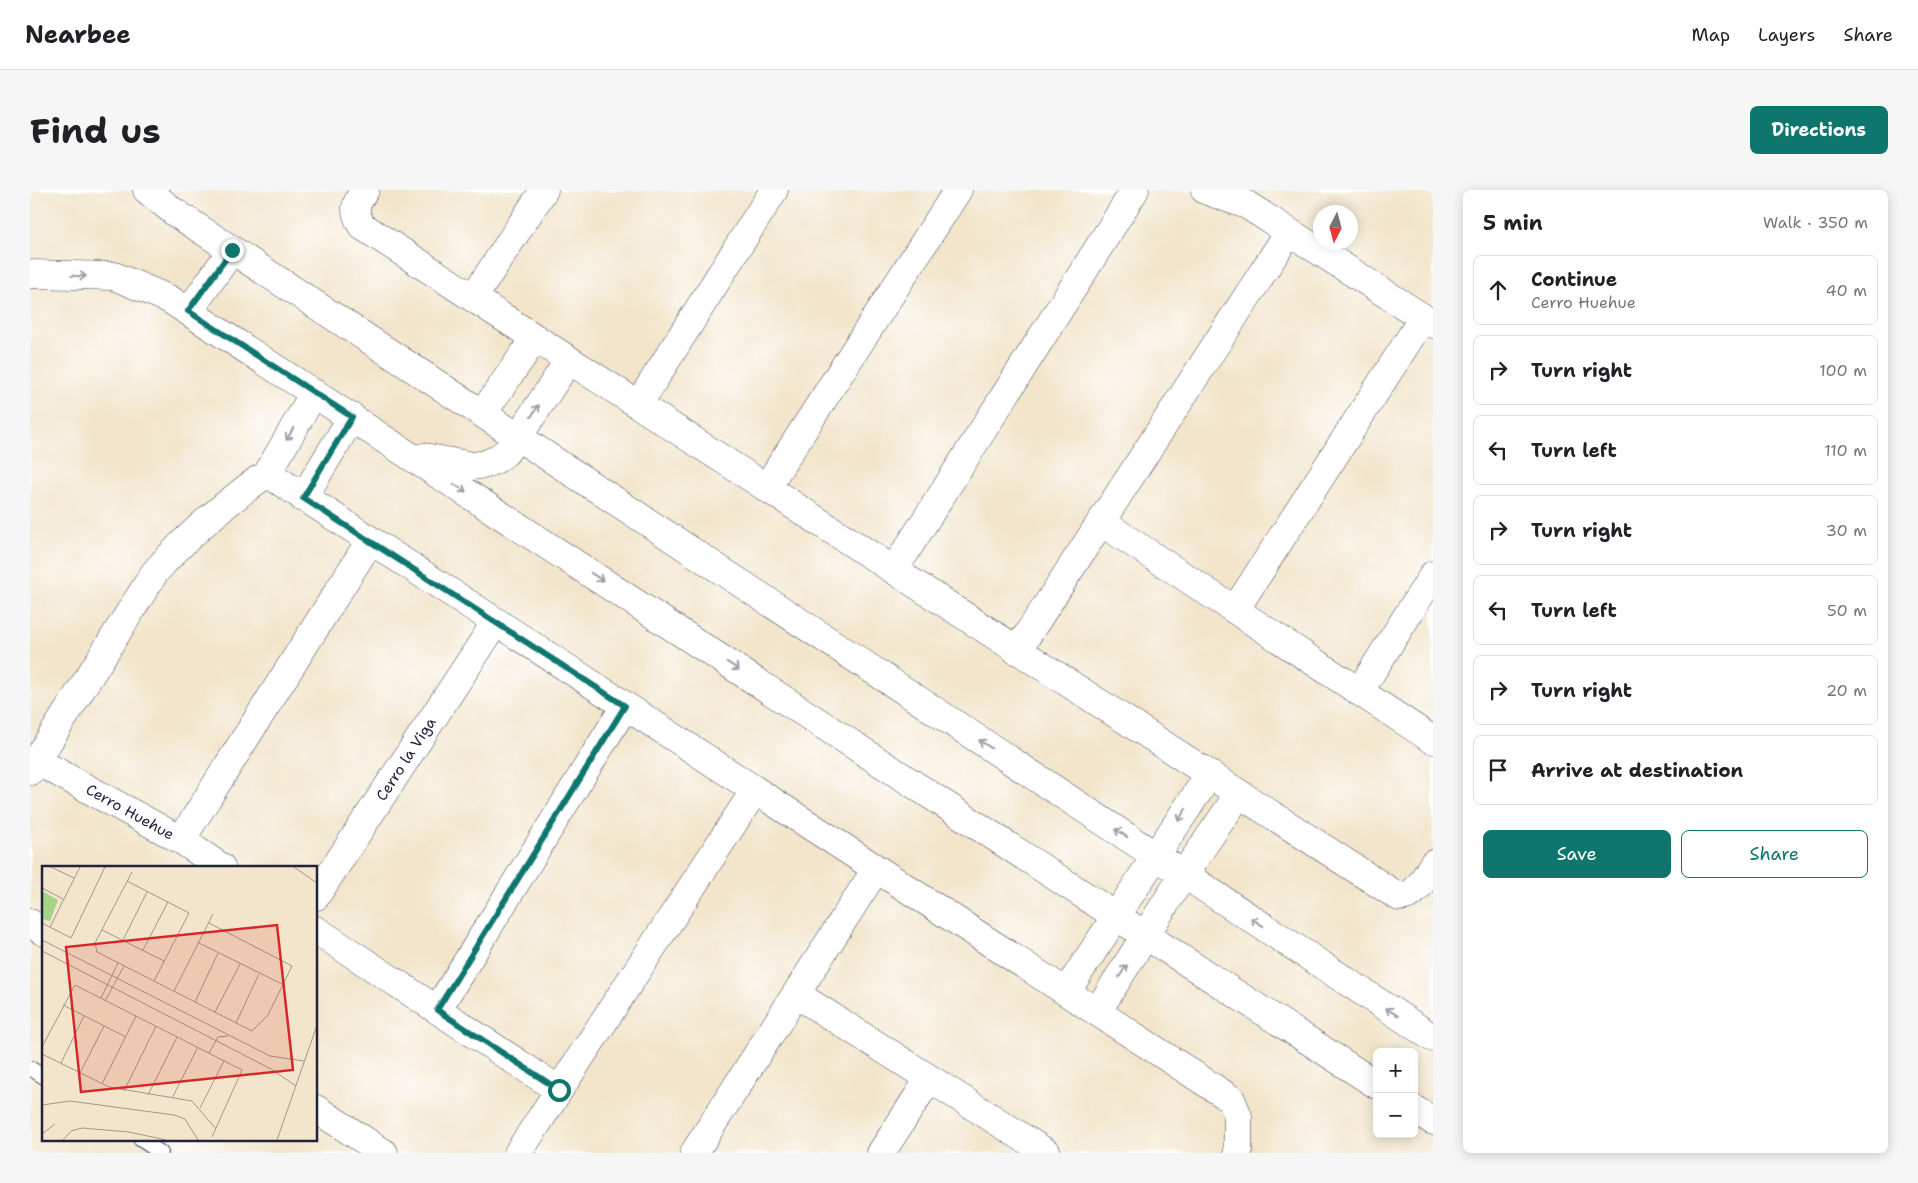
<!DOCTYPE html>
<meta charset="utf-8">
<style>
body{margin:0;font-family:"Shantell Sans",sans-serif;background:#f6f6f6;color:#202124}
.controls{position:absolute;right:15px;bottom:15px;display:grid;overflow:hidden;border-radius:8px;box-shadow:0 2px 12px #0003}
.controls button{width:45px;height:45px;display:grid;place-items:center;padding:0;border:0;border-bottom:1px solid #e0e0e0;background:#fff;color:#202124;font:25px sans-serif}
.compass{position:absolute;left:1283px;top:15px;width:45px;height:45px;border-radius:50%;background:#fff;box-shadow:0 2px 12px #0003;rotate:186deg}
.stop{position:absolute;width:15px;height:15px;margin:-11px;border:4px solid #0f766e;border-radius:50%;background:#fff}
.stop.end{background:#0f766e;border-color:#fff;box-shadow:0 1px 5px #0008}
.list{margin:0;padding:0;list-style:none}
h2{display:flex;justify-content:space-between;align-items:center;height:65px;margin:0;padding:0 20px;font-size:21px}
h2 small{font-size:16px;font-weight:400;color:#757577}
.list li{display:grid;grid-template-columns:32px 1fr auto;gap:15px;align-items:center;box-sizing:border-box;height:70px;margin:0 10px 10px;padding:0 10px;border:1px solid #e0e0e0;border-radius:8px}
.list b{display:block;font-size:19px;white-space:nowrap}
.list p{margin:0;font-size:16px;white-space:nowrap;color:#757577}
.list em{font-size:16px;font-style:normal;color:#757577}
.actions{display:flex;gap:10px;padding:15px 20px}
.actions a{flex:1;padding:11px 0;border:1px solid #0f766e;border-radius:8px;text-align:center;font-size:18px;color:#0f766e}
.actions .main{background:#0f766e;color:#fff}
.icon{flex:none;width:28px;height:28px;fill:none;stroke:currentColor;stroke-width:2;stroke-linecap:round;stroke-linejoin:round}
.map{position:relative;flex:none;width:1403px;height:963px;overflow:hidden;border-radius:8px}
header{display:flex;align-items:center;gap:30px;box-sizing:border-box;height:70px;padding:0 25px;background:#fff;border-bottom:1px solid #e0e0e0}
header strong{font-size:24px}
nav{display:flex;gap:28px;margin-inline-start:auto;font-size:18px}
.intro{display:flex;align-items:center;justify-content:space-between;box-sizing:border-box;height:120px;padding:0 30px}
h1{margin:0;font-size:35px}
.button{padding:12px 22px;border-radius:8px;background:#0f766e;color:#fff;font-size:18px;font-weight:700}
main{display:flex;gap:30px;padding:0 30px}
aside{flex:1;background:#fff;border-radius:8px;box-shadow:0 2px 12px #0003}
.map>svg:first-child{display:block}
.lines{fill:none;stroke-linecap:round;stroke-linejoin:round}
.service-casing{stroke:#413f51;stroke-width:16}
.minor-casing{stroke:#413f51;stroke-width:29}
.service{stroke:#fff;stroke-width:14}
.minor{stroke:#fff;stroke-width:28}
.oneway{stroke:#9c9ca7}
.route{stroke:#0f766e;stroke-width:6}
.labels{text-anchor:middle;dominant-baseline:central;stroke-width:5;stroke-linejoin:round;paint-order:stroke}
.street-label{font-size:15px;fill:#22223b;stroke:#fff}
.inset-road{fill:none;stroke:#9f9791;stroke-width:1}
.view{fill:#d62828;fill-opacity:0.15;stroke:#d62828;stroke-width:2.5}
.inset-edge{fill:none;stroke:#22223b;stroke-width:2.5}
</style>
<header>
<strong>Nearbee</strong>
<nav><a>Map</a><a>Layers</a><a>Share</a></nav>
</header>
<div class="intro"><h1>Find us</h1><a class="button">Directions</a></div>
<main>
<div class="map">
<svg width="1403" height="963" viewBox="0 0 1403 963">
<rect width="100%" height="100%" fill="#fff"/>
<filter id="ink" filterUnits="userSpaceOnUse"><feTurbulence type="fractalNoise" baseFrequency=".02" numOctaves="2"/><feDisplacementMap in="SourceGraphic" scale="10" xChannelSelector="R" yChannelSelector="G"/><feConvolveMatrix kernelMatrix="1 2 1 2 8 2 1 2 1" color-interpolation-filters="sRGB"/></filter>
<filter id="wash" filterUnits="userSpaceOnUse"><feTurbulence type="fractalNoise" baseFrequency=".0096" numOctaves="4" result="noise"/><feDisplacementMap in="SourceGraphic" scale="20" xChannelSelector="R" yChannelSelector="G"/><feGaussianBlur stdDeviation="1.12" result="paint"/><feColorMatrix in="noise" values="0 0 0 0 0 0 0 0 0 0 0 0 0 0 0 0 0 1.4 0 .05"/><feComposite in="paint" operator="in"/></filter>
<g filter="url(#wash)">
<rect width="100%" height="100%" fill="#f2e5cb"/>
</g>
<g filter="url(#ink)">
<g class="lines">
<!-- service casing -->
<g class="service-casing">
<path id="service" d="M0 878 14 887
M110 949 131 963"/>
</g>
<!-- minor casing -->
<g class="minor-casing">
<path id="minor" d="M117 0 144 22 488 247 1403 848
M335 0C325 15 322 19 332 36L1369 707C1387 707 1394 688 1403 674
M1175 0 1217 15 1403 134
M0 84 84 86 139 109 1115 745 1347 895
M443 108 514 0
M159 121 202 60
M608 215 744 0
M453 223 505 148
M394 267 443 276 456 274 467 269 475 263 488 247 539 170
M236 286 284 203
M736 298 928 0
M273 308 322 227
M1071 332 1403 550
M864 380 1105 0
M1205 420 1393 128
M987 461 1259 42
M1329 502 1403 385
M7 571 151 650 191 677
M0 581 125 382C156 347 191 317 229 289L236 286 243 287 1201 909 1208 926V963
M151 650 340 351
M286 706 466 432
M0 733 14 742
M286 740 529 900
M1036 802 1179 585
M766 804 1017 963
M407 820 595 516
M1067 822 1154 684 1209 604
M286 919 354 963
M1384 919 1403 931
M488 963 725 600
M664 963 846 679
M851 963 899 889"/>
</g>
<!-- service -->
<use href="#service" class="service"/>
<!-- minor -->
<use href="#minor" class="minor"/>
</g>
<!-- one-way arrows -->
<defs><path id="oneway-shaft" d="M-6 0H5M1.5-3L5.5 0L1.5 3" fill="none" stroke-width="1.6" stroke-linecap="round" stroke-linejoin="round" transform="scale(1.25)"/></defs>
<g class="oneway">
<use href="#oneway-shaft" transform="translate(49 86) rotate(2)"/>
<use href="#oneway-shaft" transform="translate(505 221) rotate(-57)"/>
<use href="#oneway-shaft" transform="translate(260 244) rotate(120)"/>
<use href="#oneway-shaft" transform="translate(430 298) rotate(33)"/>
<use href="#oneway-shaft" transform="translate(567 387) rotate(33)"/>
<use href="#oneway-shaft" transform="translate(703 476) rotate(33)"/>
<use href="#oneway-shaft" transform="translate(955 554) rotate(-147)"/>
<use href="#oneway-shaft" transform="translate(1152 625) rotate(124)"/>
<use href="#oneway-shaft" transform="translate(1091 643) rotate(-147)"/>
<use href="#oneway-shaft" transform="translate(1227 732) rotate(-147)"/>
<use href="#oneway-shaft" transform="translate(1093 781) rotate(-58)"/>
<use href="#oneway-shaft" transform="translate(1362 822) rotate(-147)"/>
</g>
</g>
<g class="lines" filter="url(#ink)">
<!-- route -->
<path class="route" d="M202 60 158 121 322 227 273 308 595 516 407 820 529 900"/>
</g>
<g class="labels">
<!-- street labels -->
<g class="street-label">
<text transform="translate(376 569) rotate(-57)">Cerro la Viga</text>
<text transform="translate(100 622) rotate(29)">Cerro Huehue</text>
</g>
</g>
<!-- overview -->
<g transform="translate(12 676)">
<rect width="275" height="275" fill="#f2e5cb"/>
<path d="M0 25 16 34 8 55 0 53Z" fill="#a3d584"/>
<path class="inset-road" d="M9 1 32 12M252 1 275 17M90 6 53 77 55 86 210 165 226 149 250 100 167 57M85 15 147 47 112 115M0 22 21 33M0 57 29 72 63 1M8 61 38 1M60 64 122 95M0 74 228 190 262 195M81 74 105 26M157 77 240 118M101 84 126 36M0 85 229 203 254 220M132 125 171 48M59 132 76 97M63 135 82 100M153 136 176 87M21 139 84 171M173 146 198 98M194 157 217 108M0 181 33 119 200 204 170 271M167 187 176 171 186 170M0 188 67 221 150 235 174 263M19 197 42 150M38 207 62 160M60 218 94 150M82 225 114 160M106 229 135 171M130 232 156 181M0 239 28 235 132 249 143 253 156 274M158 242 182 195M0 268 13 258M21 274 29 265 40 262 87 266 124 274M235 274 275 159"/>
<path class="view" d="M235 59 251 204 39 226 24 81Z"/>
<rect width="275" height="275" class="inset-edge"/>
</g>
</svg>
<div class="controls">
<button>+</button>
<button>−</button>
</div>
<svg class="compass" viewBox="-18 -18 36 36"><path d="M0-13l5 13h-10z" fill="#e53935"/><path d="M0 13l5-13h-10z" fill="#757577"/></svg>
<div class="stop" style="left:529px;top:900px"></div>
<div class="stop end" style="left:202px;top:60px"></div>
</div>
<aside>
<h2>5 min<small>Walk · 350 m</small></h2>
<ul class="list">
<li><svg class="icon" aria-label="ahead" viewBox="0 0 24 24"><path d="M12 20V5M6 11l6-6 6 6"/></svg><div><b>Continue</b><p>Cerro Huehue</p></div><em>40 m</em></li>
<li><svg class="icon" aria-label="right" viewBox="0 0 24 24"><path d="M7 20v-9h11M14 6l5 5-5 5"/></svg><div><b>Turn right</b></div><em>100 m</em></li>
<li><svg class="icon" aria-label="left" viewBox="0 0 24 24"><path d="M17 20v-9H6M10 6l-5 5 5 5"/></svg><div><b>Turn left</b></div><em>110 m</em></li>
<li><svg class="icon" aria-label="right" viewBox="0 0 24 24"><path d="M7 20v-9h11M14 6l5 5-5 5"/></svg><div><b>Turn right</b></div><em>30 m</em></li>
<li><svg class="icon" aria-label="left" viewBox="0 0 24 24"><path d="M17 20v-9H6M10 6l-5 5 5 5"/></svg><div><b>Turn left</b></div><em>50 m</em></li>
<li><svg class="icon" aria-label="right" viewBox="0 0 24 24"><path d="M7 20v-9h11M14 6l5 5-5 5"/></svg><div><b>Turn right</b></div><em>20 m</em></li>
<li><svg class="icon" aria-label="arrive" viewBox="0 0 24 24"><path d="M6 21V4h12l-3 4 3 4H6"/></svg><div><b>Arrive at destination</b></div></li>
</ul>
<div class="actions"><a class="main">Save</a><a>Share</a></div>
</aside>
</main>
